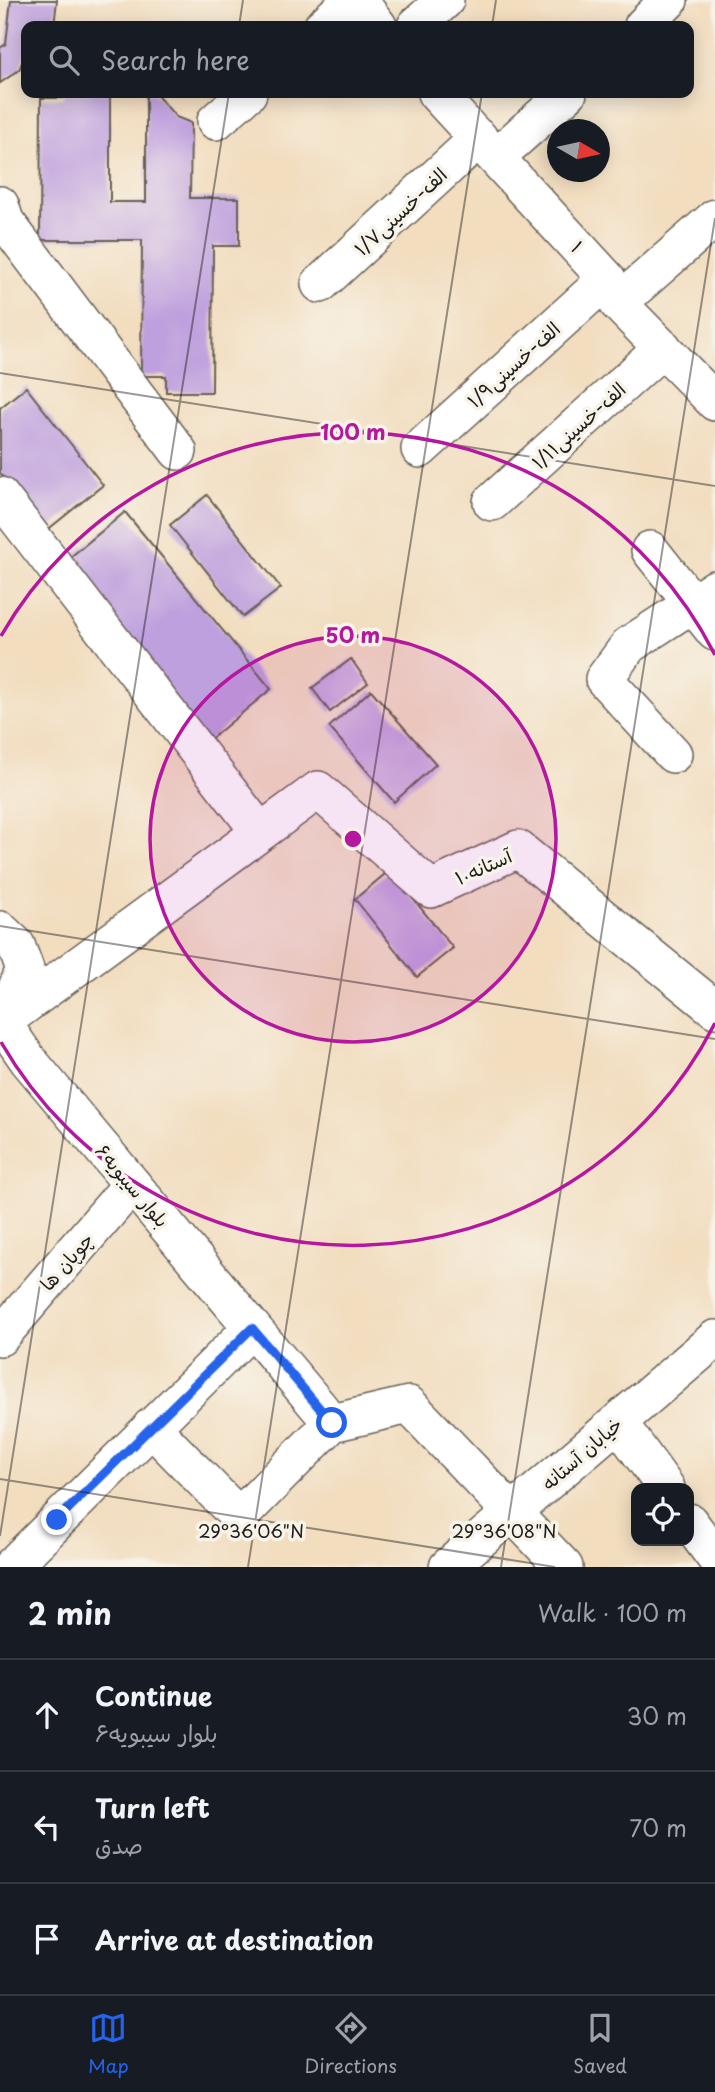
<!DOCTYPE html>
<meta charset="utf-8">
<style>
body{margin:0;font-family:"Playpen Sans","Playpen Sans Arabic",sans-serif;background:#20242c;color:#f1f3f6}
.controls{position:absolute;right:21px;bottom:21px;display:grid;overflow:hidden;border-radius:14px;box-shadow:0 4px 18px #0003}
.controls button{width:63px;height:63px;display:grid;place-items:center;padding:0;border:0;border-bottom:2px solid #363941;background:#171b24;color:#f1f3f6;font:35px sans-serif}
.compass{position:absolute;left:547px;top:119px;width:63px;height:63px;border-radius:50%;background:#171b24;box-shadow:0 4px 18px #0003;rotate:99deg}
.stop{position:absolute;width:21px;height:21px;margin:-16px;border:5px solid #2563eb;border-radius:50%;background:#fff}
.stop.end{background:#2563eb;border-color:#fff;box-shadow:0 2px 7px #0008}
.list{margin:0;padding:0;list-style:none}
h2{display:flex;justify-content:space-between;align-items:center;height:91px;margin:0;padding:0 28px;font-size:30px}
h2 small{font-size:23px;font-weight:400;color:#9ea1a6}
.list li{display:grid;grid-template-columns:46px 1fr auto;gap:21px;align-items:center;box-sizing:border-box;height:112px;padding:0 28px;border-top:2px solid #363941}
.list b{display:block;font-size:26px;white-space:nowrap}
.list p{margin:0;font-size:23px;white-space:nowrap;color:#9ea1a6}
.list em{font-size:23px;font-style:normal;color:#9ea1a6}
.icon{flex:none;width:38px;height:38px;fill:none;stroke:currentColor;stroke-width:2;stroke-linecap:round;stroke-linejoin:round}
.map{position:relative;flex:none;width:715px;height:1567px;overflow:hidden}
.search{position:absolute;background:#171b24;box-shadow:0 4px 18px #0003;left:21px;right:21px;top:21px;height:77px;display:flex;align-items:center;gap:18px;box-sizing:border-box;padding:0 24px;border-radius:14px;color:#9ea1a6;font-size:26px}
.sheet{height:427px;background:#171b24}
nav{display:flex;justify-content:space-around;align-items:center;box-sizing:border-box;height:98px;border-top:2px solid #363941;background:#171b24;font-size:19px;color:#9ea1a6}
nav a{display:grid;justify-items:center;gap:4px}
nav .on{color:#2563eb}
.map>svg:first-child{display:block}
.building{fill:#bfa0de}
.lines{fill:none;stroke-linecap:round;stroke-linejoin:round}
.minor-casing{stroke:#676055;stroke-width:40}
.minor{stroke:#fff;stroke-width:37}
.route{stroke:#2563eb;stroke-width:9}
.ticks{fill:none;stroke:#1c1c1c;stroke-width:2;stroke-opacity:0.45}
.ring{fill:none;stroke:#b5179e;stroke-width:3.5}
.labels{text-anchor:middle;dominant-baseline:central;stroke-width:7;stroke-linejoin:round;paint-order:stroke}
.street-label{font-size:19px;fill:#1c1c1c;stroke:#f7f3e8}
.ticks-label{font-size:18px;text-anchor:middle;fill:#1c1c1c;stroke:#f7f3e8;stroke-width:7;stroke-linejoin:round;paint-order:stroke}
.centre{fill:#b5179e;stroke:#f7f3e8;stroke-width:3.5}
.ring-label{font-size:21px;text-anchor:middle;font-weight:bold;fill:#b5179e;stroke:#f7f3e8;stroke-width:7;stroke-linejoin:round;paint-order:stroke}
</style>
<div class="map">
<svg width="715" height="1567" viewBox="0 0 715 1567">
<rect width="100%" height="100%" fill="#f7f3e8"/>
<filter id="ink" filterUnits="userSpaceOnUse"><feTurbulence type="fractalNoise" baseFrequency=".0143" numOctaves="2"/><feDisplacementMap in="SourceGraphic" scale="14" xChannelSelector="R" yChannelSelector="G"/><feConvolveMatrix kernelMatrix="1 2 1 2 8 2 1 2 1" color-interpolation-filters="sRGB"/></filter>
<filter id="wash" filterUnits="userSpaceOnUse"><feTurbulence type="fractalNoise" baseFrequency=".00686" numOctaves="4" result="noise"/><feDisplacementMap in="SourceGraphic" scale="28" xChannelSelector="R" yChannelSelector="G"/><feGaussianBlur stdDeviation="1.57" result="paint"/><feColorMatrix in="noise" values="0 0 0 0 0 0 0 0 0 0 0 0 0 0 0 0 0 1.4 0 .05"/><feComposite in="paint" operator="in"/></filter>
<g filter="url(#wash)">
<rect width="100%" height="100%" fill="#f2ddbf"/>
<g id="blocks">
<!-- building -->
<path class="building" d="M11 0H57L54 26H26V52L19 70 0 83V48L6 44Z
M64 93H110V202H146V93H155L176 117 191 123 190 198H239V246H213L212 392H166V376H141L142 240H40L41 98H64Z
M26 387 103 485 46 531 0 473V408Z
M207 495 281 588 243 617 170 525Z
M125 512 271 689 207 742 62 564Z
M351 659 368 683 330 712 312 688Z
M371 690 436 764 394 802 329 727Z
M390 870 453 948 417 977 355 899Z"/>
</g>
</g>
<g filter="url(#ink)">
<use href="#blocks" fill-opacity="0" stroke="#676055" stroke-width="2"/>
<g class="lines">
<!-- minor casing -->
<g class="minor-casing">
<path id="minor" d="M358 0 378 26
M323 26 352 0
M416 26 445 0
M643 26 669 0
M436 93 607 279 618 303 715 402
M216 121 248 93
M497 156 568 93
M0 205 5 221 178 451
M320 284 479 138
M618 303 715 218
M420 449 607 279
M0 496 260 832
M492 502 663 348
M650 550 715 632
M673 754 604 679 629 645 715 589
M0 930 16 945 25 969 11 1002 8 1031 28 1060 332 1423
M10 1016 318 790 431 889 518 849 715 1009
M0 1337 132 1184
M618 1422 666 1488
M151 1427 239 1517 332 1423 409 1405 564 1567
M689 1522 715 1557
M11 1567 252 1328
M448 1567 715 1339"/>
</g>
<!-- minor -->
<use href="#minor" class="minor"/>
</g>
</g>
<g class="lines" filter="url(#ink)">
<!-- route -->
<path class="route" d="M57 1520 252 1328 332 1423"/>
</g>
<!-- ticks -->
<path class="ticks" d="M239 26 243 0M492 26 496 0M0 373 715 486M0 926 715 1039M0 1479 555 1567M0 1536 229 93M248 1567 482 93M501 1567 715 218"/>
<!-- distance rings -->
<circle cx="353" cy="839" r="203" fill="#b5179e" fill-opacity=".12"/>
<g class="ring">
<circle cx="353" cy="839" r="203"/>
<path d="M715 1023A406 406 0 0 1 1 1042M1 636A406 406 0 0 1 715 655"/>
</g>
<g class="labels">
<!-- street labels -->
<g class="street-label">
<text transform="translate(400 211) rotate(-43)">الف-خسینی۱/۷</text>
<text transform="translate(578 246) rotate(48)">۱</text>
<text transform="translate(513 364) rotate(-42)">الف-خسینی۱/۹</text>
<text transform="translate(578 425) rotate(-42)">الف-خسینی۱/۱۱</text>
<text transform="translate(483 866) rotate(-24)">آستانه۱۰</text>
<text transform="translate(133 1185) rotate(50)">۶بلوار سیبویه</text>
<text transform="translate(66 1261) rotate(-49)">چوپان ها</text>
<text transform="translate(581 1453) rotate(-41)">خیابان آستانه</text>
</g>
</g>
<g class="ticks-label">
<text x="251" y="1538">29°36'06"N</text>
<text x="504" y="1538">29°36'08"N</text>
</g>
<circle cx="353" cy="839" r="10" class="centre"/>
<g class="ring-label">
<text x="353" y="440">100 m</text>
<text x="353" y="643">50 m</text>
</g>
</svg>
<div class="controls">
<button><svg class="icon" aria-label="locate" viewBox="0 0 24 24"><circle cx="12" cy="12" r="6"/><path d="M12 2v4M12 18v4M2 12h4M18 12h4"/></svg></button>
</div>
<svg class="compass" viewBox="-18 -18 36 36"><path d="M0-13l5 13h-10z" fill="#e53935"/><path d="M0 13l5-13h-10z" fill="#9ea1a6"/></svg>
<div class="stop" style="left:332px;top:1423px"></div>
<div class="stop end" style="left:57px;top:1520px"></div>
<div class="search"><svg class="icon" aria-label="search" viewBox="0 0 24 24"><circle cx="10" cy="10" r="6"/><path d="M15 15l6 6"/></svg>Search here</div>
</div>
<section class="sheet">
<h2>2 min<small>Walk · 100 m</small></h2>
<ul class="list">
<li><svg class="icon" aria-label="ahead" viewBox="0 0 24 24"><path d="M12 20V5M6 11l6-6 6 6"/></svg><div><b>Continue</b><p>۶بلوار سیبویه</p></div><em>30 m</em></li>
<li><svg class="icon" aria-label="left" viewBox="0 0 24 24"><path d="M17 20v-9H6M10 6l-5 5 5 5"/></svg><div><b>Turn left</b><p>صدق</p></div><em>70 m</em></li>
<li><svg class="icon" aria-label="arrive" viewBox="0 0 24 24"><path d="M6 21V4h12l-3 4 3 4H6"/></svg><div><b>Arrive at destination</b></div></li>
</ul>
</section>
<nav>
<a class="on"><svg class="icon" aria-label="map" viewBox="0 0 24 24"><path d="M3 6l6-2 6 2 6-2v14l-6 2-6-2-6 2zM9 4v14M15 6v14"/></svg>Map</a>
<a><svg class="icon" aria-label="directions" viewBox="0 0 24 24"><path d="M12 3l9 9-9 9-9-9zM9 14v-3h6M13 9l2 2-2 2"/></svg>Directions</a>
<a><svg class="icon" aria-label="saved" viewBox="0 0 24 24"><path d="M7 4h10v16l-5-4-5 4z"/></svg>Saved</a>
</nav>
